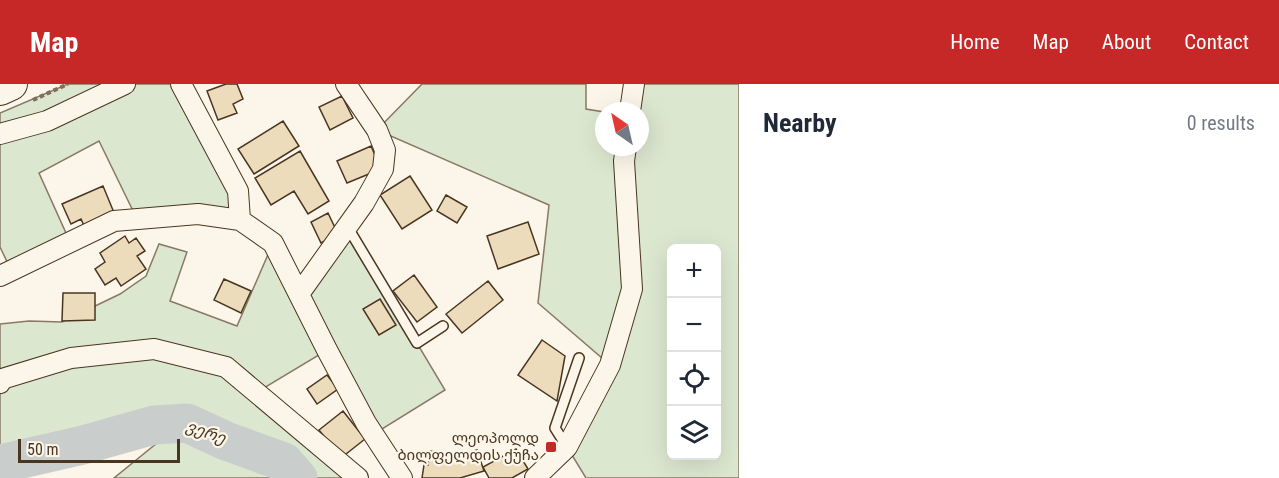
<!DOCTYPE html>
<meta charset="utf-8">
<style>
body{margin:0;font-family:"Roboto Condensed","Noto Sans Georgian",sans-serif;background:#f6f6f7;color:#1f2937}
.controls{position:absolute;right:18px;bottom:18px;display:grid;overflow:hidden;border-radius:9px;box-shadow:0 6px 24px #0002}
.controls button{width:54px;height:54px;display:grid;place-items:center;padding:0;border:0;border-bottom:2px solid #e0e1e3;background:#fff;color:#1f2937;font:30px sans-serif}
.compass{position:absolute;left:595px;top:18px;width:54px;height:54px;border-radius:50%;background:#fff;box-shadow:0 6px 24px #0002;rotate:326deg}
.scale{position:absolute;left:18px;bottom:15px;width:162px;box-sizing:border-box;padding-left:6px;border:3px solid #4a3520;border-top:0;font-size:16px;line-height:21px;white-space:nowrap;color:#4a3520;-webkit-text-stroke:4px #fbf6e9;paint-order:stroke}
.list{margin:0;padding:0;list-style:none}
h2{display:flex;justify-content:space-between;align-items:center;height:78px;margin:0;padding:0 24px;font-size:26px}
h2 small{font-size:20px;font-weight:400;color:#747a83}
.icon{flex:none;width:33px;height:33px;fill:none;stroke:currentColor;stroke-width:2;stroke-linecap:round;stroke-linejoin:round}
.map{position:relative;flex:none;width:739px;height:394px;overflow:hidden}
header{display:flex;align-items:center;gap:36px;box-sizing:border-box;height:84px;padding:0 30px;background:#c62828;color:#fff}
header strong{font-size:28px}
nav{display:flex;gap:33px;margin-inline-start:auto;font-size:21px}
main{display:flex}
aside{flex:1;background:#fff}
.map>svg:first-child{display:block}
.green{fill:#dce7d0;stroke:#887966;stroke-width:1.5;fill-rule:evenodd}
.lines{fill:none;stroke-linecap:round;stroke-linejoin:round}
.river{stroke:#c9cecd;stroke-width:39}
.building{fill:#ecdcbc;stroke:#4a3520;stroke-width:1.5}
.service-casing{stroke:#4a3520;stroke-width:12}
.minor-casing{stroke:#4a3520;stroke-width:22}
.primary-casing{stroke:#4a3520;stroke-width:34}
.path{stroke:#7f6f5c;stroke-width:4;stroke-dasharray:4.5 3;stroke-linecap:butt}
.service{stroke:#fbf6e9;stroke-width:9}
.minor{stroke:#fbf6e9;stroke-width:20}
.primary{stroke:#fbf6e9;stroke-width:32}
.poi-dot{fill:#c62828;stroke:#fbf6e9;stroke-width:2}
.labels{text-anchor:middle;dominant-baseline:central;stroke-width:4.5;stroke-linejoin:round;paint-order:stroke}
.poi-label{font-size:15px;fill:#4a3520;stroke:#fbf6e9;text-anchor:end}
.water-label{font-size:16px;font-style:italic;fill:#4a3520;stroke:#fbf6e9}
</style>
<header>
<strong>Map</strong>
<nav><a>Home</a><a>Map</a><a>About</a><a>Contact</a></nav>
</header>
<main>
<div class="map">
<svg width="739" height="394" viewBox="0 0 739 394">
<rect width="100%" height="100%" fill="#fbf6e9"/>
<!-- green -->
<path class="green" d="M68 0H181L238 107 240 136 137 135 99 57 39 89 70 158 11 186 0 163V29Z
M422 0H586V25L604 28V63H640V27H630L634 0H739V394H586L567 363 610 281 538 219 549 121 377 46ZM672 165H716V372H672Z
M347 142 445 306 374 350 327 266 257 308 358 394H311L296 375 187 327 138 337 115 357 71 381 16 394H0V240L29 237 62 238 120 210 146 192 159 160 187 168 170 217 237 242 273 159 299 210Z
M162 355 201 356 240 371 282 394H114Z"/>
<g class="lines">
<!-- river -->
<path class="river" d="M0 380 83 361 154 341 187 339 226 357 284 378 298 394"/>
</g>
<!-- building -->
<path class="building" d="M226 0H237L243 15 233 20 237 29 218 36 207 7Z
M342 12 353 34 330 46 319 23Z
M283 37 299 62 254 90 238 65Z
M371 62 381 85 347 99 337 77Z
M300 67 329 117 308 130 294 107 271 121 255 94Z
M410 92 432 126 402 145 380 111Z
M103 102 115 131 85 144 81 135 71 140 62 120Z
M446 111 467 123 457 139 437 127Z
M328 129 338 150 321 159 311 138Z
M528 138 539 170 498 185 487 152Z
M125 152 129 159 136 154 145 167 137 172 146 185 121 202 116 194 105 201 95 185 105 178 100 169Z
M414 191 437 223 417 238 393 207Z
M224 195 251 207 241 229 214 216Z
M488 197 503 216 462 249 446 230Z
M63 209H95V236L62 237Z
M380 215 396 241 379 251 363 225Z
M542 256 565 272 557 317 518 291Z
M327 291 338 305 317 320 307 305Z
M343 327 365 355 341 374 319 346Z
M516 365 528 385 512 394H489L483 383Z
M477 366 484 387 460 394H422L424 381H428L430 367 445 369 444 376Z"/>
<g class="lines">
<!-- service casing -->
<g class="service-casing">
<path id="service" d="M347 142 417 259 443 242
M567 363 555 344 579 274"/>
</g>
<!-- minor casing -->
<g class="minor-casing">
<path id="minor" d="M181 0 238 107 240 136
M630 27 634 0
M0 50 47 37 125 0
M0 192 114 137 198 130 240 136 273 159 327 266 366 339 402 394
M299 210 364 119 383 85 385 66 377 46 346 0
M0 299 2 295 71 274 154 265 226 283 358 394
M535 394 567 363 610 281 632 205 624 77 626 63"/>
</g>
<!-- primary casing -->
<g class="primary-casing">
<path id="primary" d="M0 5 11 0"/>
</g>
<!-- path -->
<path class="path" d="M33 16 68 0"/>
<!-- service -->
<use href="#service" class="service"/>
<!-- minor -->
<use href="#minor" class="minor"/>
<!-- primary -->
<use href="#primary" class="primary"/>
</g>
<!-- markers -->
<rect class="poi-dot" x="545" y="357" width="12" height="12" rx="3"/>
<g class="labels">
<!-- poi labels -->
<g class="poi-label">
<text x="539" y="354">ლეოპოლდ<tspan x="539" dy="17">ბილფელდის ქუჩა</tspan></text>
</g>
<!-- water labels -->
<g class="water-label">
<text transform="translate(206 348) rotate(19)">ვერე</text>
</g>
</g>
</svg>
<div class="controls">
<button>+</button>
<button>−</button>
<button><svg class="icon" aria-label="locate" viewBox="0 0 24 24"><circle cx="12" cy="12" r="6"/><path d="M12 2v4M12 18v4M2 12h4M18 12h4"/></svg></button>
<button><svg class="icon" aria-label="layers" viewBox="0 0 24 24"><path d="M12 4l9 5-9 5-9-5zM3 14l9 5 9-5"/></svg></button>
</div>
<svg class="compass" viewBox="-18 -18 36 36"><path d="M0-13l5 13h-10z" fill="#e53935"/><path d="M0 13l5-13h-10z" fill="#747a83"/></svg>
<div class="scale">50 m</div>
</div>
<aside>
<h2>Nearby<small>0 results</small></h2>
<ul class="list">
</ul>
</aside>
</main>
